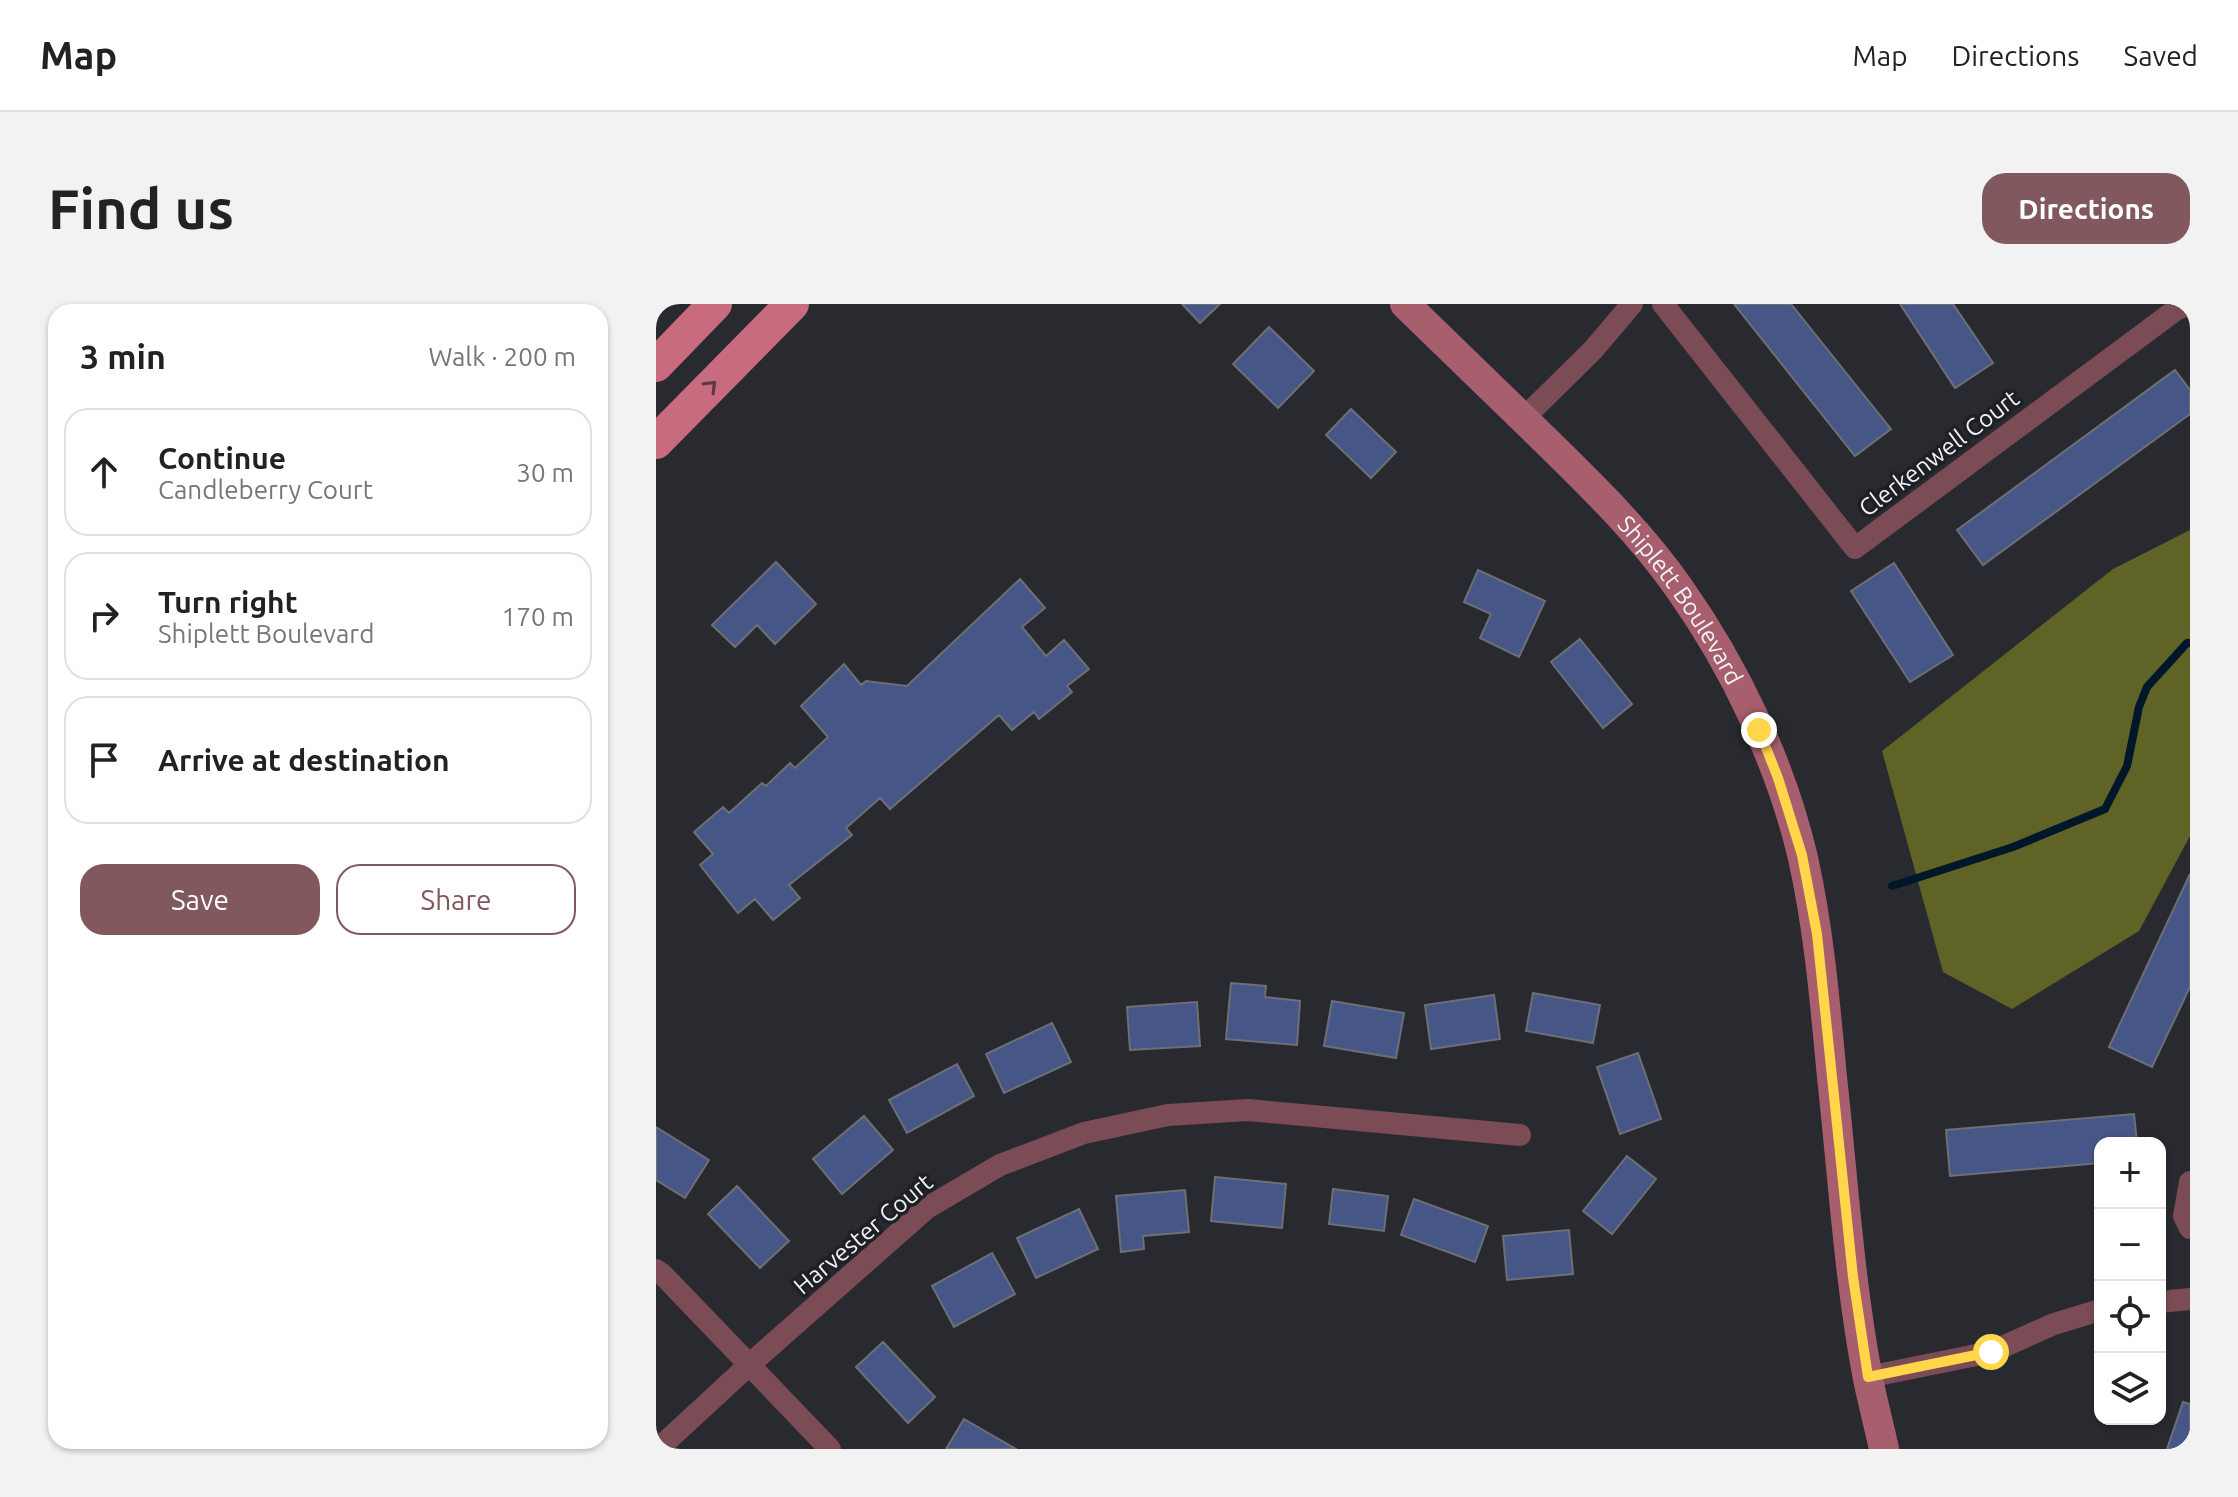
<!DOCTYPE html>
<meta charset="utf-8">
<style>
body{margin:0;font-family:Ubuntu,sans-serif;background:#f2f2f2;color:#222}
.controls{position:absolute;right:24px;bottom:24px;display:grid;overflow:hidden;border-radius:16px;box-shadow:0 2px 6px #0004}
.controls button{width:72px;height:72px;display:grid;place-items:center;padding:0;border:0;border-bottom:2px solid #e0e0e0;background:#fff;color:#222;font:40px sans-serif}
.stop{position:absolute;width:24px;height:24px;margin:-18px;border:6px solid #ffd54a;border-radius:50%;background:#fff}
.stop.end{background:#ffd54a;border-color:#fff;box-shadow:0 2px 8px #0008}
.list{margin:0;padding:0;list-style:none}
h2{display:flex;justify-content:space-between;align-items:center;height:104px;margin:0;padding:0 32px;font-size:34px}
h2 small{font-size:26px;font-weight:400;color:#767676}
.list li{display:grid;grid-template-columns:52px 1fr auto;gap:24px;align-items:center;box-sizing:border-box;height:128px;margin:0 16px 16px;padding:0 16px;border:2px solid #e0e0e0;border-radius:24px}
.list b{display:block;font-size:30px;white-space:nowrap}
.list p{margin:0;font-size:26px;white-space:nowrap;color:#767676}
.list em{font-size:26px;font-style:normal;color:#767676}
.actions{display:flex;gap:16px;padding:24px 32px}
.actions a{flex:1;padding:18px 0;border:2px solid #80585d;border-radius:24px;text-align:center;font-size:28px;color:#80585d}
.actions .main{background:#80585d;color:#fff}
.icon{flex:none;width:44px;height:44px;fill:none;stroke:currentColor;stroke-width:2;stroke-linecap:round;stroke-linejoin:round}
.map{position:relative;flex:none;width:1534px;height:1145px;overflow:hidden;border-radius:24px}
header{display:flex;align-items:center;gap:48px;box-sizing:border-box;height:112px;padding:0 40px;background:#fff;border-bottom:2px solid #e0e0e0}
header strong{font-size:38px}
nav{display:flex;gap:44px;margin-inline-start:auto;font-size:28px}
.intro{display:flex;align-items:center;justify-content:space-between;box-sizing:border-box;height:192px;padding:0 48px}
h1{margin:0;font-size:56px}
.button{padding:20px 36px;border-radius:24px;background:#80585d;color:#fff;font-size:28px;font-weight:700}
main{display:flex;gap:48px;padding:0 48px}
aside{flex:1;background:#fff;border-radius:24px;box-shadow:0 2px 6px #0004}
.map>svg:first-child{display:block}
.forest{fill:#5f6326}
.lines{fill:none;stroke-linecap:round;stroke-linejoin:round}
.stream{stroke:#00172a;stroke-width:8}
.building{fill:#465687;stroke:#6d6f75;stroke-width:2}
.street{stroke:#7b4c55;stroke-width:22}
.secondary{stroke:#a75e6d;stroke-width:30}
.primary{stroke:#c96b7f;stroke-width:34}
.oneway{stroke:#5a3a44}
.route{stroke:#ffd54a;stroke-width:10}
.labels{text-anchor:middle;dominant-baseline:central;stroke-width:7;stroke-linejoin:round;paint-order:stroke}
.street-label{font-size:24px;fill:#f2f3f6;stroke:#1e2025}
</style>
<header>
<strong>Map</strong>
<nav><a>Map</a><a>Directions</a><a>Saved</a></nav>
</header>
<div class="intro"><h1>Find us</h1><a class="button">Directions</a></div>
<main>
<aside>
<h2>3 min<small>Walk · 200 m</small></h2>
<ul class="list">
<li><svg class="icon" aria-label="ahead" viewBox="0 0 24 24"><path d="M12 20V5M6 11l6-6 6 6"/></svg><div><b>Continue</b><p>Candleberry Court</p></div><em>30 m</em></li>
<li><svg class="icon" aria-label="right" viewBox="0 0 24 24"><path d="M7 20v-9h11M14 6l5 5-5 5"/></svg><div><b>Turn right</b><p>Shiplett Boulevard</p></div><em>170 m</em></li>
<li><svg class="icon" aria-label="arrive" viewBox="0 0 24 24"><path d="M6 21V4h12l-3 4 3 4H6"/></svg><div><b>Arrive at destination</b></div></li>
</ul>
<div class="actions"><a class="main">Save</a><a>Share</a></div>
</aside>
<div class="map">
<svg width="1534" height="1145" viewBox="0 0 1534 1145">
<rect width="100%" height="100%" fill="#282a2f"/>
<!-- forest -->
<path class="forest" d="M1534 226V532L1483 627 1356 705 1287 668 1226 447 1457 265Z"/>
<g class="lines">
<!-- stream -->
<path class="stream" d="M1236 582 1357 543 1449 505 1471 462 1483 403 1491 383 1531 339H1534"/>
</g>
<!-- building -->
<path class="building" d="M526 0H564L544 19Z
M1078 0H1135L1235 125 1199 152Z
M1244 0H1297L1337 59 1299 84Z
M613 23 658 67 622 104 577 60Z
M1519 66 1534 86V110L1327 261 1301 226Z
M695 105 740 148 715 174 670 131Z
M120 258 160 300 119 340 101 321 79 343 56 321Z
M1238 259 1297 351 1254 378 1195 287Z
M822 266 889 297 863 353 824 334 835 310 808 298Z
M364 275 389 304 366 323 390 352 408 336 433 365 411 382 416 388 383 415 378 408 356 426 343 411 234 505 224 494 190 524 196 531 133 581 144 594 117 616 99 595 82 609 44 561 57 550 38 528 67 503 73 509 106 479 110 482 134 459 139 464 172 433 145 402 188 360 205 381 210 377 251 382Z
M924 335 976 400 947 424 895 358Z
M1534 570V683L1496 763 1453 743Z
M575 679 610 682 609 693 644 697 641 741 570 735Z
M877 689 944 701 937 739 870 727Z
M838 691 844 735 775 745 769 701Z
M676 697 748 709 740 754 668 742Z
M541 698 544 742 474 746 471 703Z
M396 719 415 758 348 789 330 750Z
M982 749 1005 815 964 830 941 763Z
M301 760 318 792 251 829 233 796Z
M1478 810 1481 839H1444V859L1294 872 1290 826Z
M208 812 237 846 186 890 157 855Z
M0 823 53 856 29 894 0 876Z
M971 852 1000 875 956 930 927 907Z
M559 873 630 880 626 924 555 917Z
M81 882 133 937 104 964 52 910Z
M677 885 732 892 728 927 673 920Z
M529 886 533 928 487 932 488 945 465 948 460 892Z
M758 895 832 922 819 958 745 931Z
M423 905 442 945 380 974 361 934Z
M913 926 917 970 851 976 847 932Z
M336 949 359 990 298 1023 276 982Z
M227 1038 279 1093 252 1119 200 1063Z
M1527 1098 1534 1100V1145H1511Z
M308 1115 360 1145H290Z"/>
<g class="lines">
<!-- street -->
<path class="street" d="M1007 0 1199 244 1521 5 1534 0
M867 115 937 46 976 0
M1534 878 1528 912 1534 924
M0 966 7 971 174 1145
M1504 998 1534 995
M1212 1073 1335 1048 1398 1020 1444 1006
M2 1145 93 1061 271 904 344 861 428 829 512 811 592 806 864 831"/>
<!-- secondary -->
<path class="secondary" id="s1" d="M749 0C794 44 839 87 884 131 934 180 983 227 1023 284 1079 363 1125 460 1147 554 1163 626 1169 699 1176 773 1187 873 1193 976 1212 1075 1217 1099 1223 1122 1228 1145"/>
<!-- primary -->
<path class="primary" d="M0 61 59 0
M0 138 136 0"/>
</g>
<!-- one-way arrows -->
<defs><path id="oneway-chevron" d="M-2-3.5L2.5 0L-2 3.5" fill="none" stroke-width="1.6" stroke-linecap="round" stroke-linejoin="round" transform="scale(2)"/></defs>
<use class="oneway" href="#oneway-chevron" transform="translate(55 82) rotate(-45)"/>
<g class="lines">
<!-- route -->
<path class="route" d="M1103 426 1122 474 1146 551 1161 630 1197 973 1212 1073 1335 1048"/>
</g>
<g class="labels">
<!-- street labels -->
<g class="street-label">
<text transform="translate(1283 149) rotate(-37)">Clerkenwell Court</text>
<text stroke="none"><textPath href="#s1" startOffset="406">Shiplett Boulevard</textPath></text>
<text transform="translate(207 930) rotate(-40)">Harvester Court</text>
</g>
</g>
</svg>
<div class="controls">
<button>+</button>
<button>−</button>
<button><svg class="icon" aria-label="locate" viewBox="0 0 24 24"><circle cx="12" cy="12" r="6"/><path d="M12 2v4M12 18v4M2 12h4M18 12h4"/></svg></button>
<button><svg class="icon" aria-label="layers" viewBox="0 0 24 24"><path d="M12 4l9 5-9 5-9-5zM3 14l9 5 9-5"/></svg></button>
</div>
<div class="stop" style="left:1335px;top:1048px"></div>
<div class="stop end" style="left:1103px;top:426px"></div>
</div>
</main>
